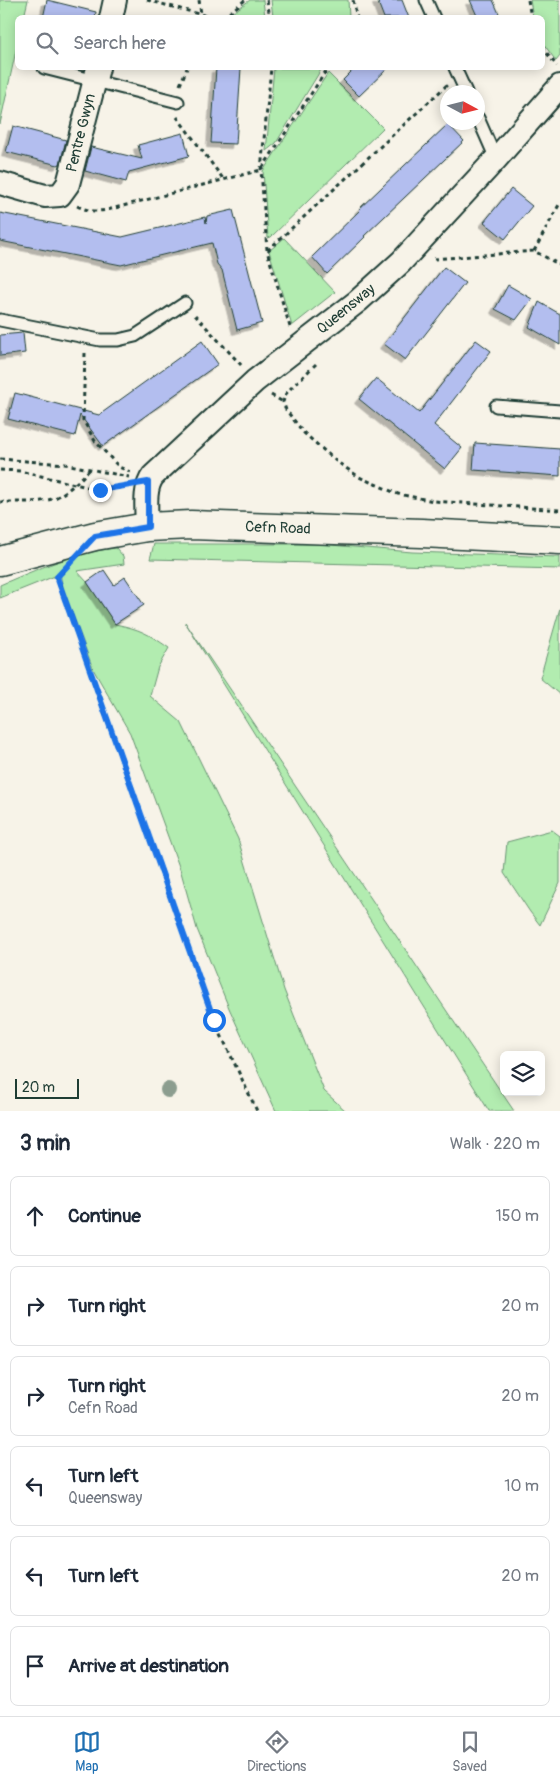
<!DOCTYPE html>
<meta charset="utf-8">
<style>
body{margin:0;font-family:Pangolin,sans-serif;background:#f6f6f7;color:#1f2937}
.controls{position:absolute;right:15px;bottom:15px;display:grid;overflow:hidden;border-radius:8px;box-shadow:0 2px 12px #0003}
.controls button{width:45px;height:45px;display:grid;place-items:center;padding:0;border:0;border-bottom:1px solid #e0e1e3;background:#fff;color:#1f2937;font:25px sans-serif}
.compass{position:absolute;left:440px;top:85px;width:45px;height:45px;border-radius:50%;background:#fff;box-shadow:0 2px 12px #0003;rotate:97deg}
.scale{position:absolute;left:15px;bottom:12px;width:64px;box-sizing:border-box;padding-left:5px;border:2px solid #1f3d34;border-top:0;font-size:14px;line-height:18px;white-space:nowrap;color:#1f3d34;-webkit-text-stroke:4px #f7f3e8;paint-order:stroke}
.stop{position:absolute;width:15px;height:15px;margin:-11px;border:4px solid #1a73e8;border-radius:50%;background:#fff}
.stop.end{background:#1a73e8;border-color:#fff;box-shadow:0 1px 5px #0008}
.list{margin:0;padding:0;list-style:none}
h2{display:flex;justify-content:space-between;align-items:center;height:65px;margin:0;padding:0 20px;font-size:21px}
h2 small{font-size:16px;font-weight:400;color:#747a83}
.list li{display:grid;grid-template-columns:32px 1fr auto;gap:15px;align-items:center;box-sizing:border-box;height:80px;margin:0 10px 10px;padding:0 10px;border:1px solid #e0e1e3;border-radius:8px}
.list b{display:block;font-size:19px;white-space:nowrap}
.list p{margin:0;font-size:16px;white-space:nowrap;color:#747a83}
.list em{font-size:16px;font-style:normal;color:#747a83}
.icon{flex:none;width:28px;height:28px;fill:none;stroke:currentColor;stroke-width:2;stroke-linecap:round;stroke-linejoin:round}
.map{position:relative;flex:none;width:560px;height:1111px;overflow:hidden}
.search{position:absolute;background:#fff;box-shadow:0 2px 12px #0003;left:15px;right:15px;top:15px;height:55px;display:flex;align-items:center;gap:12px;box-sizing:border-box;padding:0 18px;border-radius:8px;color:#747a83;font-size:19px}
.sheet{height:605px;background:#fff}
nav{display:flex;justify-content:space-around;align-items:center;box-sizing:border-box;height:70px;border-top:1px solid #e0e1e3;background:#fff;font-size:14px;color:#747a83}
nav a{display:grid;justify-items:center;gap:2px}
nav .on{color:#1f6fb2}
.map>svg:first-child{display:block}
.green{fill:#b2ecb0;stroke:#689472}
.building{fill:#b3beef;stroke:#1f3d34;filter:url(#shadow)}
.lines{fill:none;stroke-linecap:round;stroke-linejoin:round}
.lane-casing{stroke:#1f3d34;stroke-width:15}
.street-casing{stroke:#1f3d34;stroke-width:26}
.secondary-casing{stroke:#1f3d34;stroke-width:31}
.path{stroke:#1f3d34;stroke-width:3;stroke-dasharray:4 4;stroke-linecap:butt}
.lane{stroke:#f7f3e8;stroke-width:11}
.street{stroke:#f7f3e8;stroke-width:22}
.secondary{stroke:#f7f3e8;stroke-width:28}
.tree{fill:#8c9d8f}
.route{stroke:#1a73e8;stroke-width:6}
.labels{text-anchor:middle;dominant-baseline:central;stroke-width:5;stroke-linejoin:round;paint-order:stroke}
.street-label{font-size:15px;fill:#1f3d34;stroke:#f7f3e8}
</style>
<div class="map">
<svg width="560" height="1111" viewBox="0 0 560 1111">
<defs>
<filter id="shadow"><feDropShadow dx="-4.5" dy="4.5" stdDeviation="0" flood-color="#0004"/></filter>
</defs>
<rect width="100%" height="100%" fill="#f7f3e8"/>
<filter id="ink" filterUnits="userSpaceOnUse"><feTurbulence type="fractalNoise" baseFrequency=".02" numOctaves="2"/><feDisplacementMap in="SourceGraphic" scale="10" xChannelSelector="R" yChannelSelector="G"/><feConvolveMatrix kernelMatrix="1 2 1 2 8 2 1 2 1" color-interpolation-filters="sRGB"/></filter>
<g filter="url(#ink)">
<!-- green -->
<path class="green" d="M0 0H28L24 17 18 18 17 46 0 124Z
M250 0H263L265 17H244L232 13Z
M271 0H348L349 17H273Z
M530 0H560V56L556 61 543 43 542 18 533 17Z
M274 68H322L276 143 266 151Z
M328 73 383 128 271 237 268 238 263 171Z
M284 238 335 292 292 326 269 251Z
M154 544H319L412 552 560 557V569L150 559Z
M116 548 123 556 124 564 77 571 87 582 115 624C140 629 149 634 169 648L158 667 150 696 181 722 238 839 284 990 324 1091 346 1111H276L229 1008 197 929 181 872 130 733 93 669 63 589 60 574 0 598V585C37 569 76 552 116 548Z
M560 608V695L540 678Z
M185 622 514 1111H489Z
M552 830 560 836V883L540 925 530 912 504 873 507 842Z"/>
<!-- building -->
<path class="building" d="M47 0 96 12 95 18H43Z
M377 0H402L409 18H384Z
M470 0H493L501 18H478Z
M216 68H241L236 144 211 143Z
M355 68H388L359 96 343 80Z
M448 124 464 141 364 236 365 237 327 274 312 257 360 210 359 209Z
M13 126 66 140 60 164 58 165 6 152Z
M183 133 189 156 129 172 126 182 85 171 91 147 142 159 138 145Z
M511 189 532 206 505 239 484 222Z
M233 210 262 323 237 330 222 270 217 264 212 243 121 265 0 241V213L122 237 205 217 206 223 207 216Z
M444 267 465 283 405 360 384 344Z
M508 285 532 299 516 320 495 309Z
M539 302 560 314V345L529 327Z
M23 333 25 353 0 356V335Z
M476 340 491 351 434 425 462 448 445 469 359 399 376 378 419 413Z
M202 341 218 364 103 446 80 415 75 436 8 419 15 393 99 415Z
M475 443 560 449V476L473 470Z
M104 570 114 585 125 577 144 605 115 624 87 582Z"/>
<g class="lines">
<!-- lane casing -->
<g class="lane-casing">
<path id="lane" d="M426 0 434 18
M44 68 178 102
M455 68 466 92
M478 118 496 159
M0 320 100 340H118L135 336 185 303
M496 406 560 411"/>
</g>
<!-- street casing -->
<g class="street-casing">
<path id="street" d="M111 18 115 0
M0 183 45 196 60 195 68 184 98 68
M147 527C147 512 143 489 153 476L255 381 358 301 401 262 496 159 560 86"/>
</g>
<!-- secondary casing -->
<g class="secondary-casing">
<path id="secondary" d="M0 561 95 536 147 527 191 525 422 533 560 540"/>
</g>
<!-- path -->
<path class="path" d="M147 0 214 18
M199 0 201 14
M267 0 270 18
M353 0 357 18
M528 0 531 18
M223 18 245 0
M542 47 557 66
M180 85 187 68
M177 117 224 180
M77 206C88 211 95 212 107 210L261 170 328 68
M267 250 261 170 271 68
M534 251 560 203
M434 259 534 251 560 265
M195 315 242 366
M290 327 267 251 447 85
M85 353 83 420 95 441 119 467 130 472
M316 364 291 388 285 395 283 402 286 410 304 433 336 461 359 477 398 494 434 501 560 510
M271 395 283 402
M0 459 65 464 129 477
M0 470 20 471 100 490 126 486
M0 502C15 502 38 503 52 499 66 494 81 479 90 469
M64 570 57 577 214 1020 257 1111"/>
<!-- lane -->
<use href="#lane" class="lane"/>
<!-- street -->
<use href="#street" class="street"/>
<!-- secondary -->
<use href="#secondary" class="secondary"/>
</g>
<!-- trees -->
<circle class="tree" cx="168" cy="1090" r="8"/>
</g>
<g class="lines" filter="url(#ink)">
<!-- route -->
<path class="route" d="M100 490 148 482V527L95 536 57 577 214 1020"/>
</g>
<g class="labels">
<!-- street labels -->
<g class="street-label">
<text transform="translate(81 133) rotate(-76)">Pentre Gwyn</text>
<text transform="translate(346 309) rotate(-39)">Queensway</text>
<text transform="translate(278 528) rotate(2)">Cefn Road</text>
</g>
</g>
</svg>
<div class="controls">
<button><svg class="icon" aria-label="layers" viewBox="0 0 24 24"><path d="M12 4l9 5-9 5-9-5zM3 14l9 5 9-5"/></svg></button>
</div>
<svg class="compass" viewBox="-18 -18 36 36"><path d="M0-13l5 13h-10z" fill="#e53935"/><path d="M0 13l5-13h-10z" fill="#747a83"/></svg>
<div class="scale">20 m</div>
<div class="stop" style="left:214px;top:1020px"></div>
<div class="stop end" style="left:100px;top:490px"></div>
<div class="search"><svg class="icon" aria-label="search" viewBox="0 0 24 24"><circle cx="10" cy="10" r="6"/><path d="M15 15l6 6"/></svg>Search here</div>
</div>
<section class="sheet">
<h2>3 min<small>Walk · 220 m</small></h2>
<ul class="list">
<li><svg class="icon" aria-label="ahead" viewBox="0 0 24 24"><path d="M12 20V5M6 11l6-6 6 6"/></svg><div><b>Continue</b></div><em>150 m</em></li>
<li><svg class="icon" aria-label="right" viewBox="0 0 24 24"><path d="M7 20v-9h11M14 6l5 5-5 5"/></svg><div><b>Turn right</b></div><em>20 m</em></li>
<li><svg class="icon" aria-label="right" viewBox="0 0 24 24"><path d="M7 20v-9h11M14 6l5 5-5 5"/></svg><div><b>Turn right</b><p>Cefn Road</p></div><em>20 m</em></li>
<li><svg class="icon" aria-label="left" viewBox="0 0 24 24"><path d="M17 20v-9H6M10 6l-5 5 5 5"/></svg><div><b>Turn left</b><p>Queensway</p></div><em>10 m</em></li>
<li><svg class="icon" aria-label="left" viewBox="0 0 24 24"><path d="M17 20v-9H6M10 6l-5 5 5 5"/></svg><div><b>Turn left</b></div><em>20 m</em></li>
<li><svg class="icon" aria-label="arrive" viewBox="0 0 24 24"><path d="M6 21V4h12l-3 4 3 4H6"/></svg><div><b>Arrive at destination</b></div></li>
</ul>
</section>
<nav>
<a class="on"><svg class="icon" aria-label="map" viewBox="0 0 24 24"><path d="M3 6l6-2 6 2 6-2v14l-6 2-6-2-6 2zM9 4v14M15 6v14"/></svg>Map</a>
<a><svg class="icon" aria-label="directions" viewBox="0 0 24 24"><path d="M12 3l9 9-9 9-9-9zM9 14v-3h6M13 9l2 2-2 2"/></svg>Directions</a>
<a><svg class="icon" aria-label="saved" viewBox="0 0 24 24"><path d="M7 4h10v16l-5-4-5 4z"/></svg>Saved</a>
</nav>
